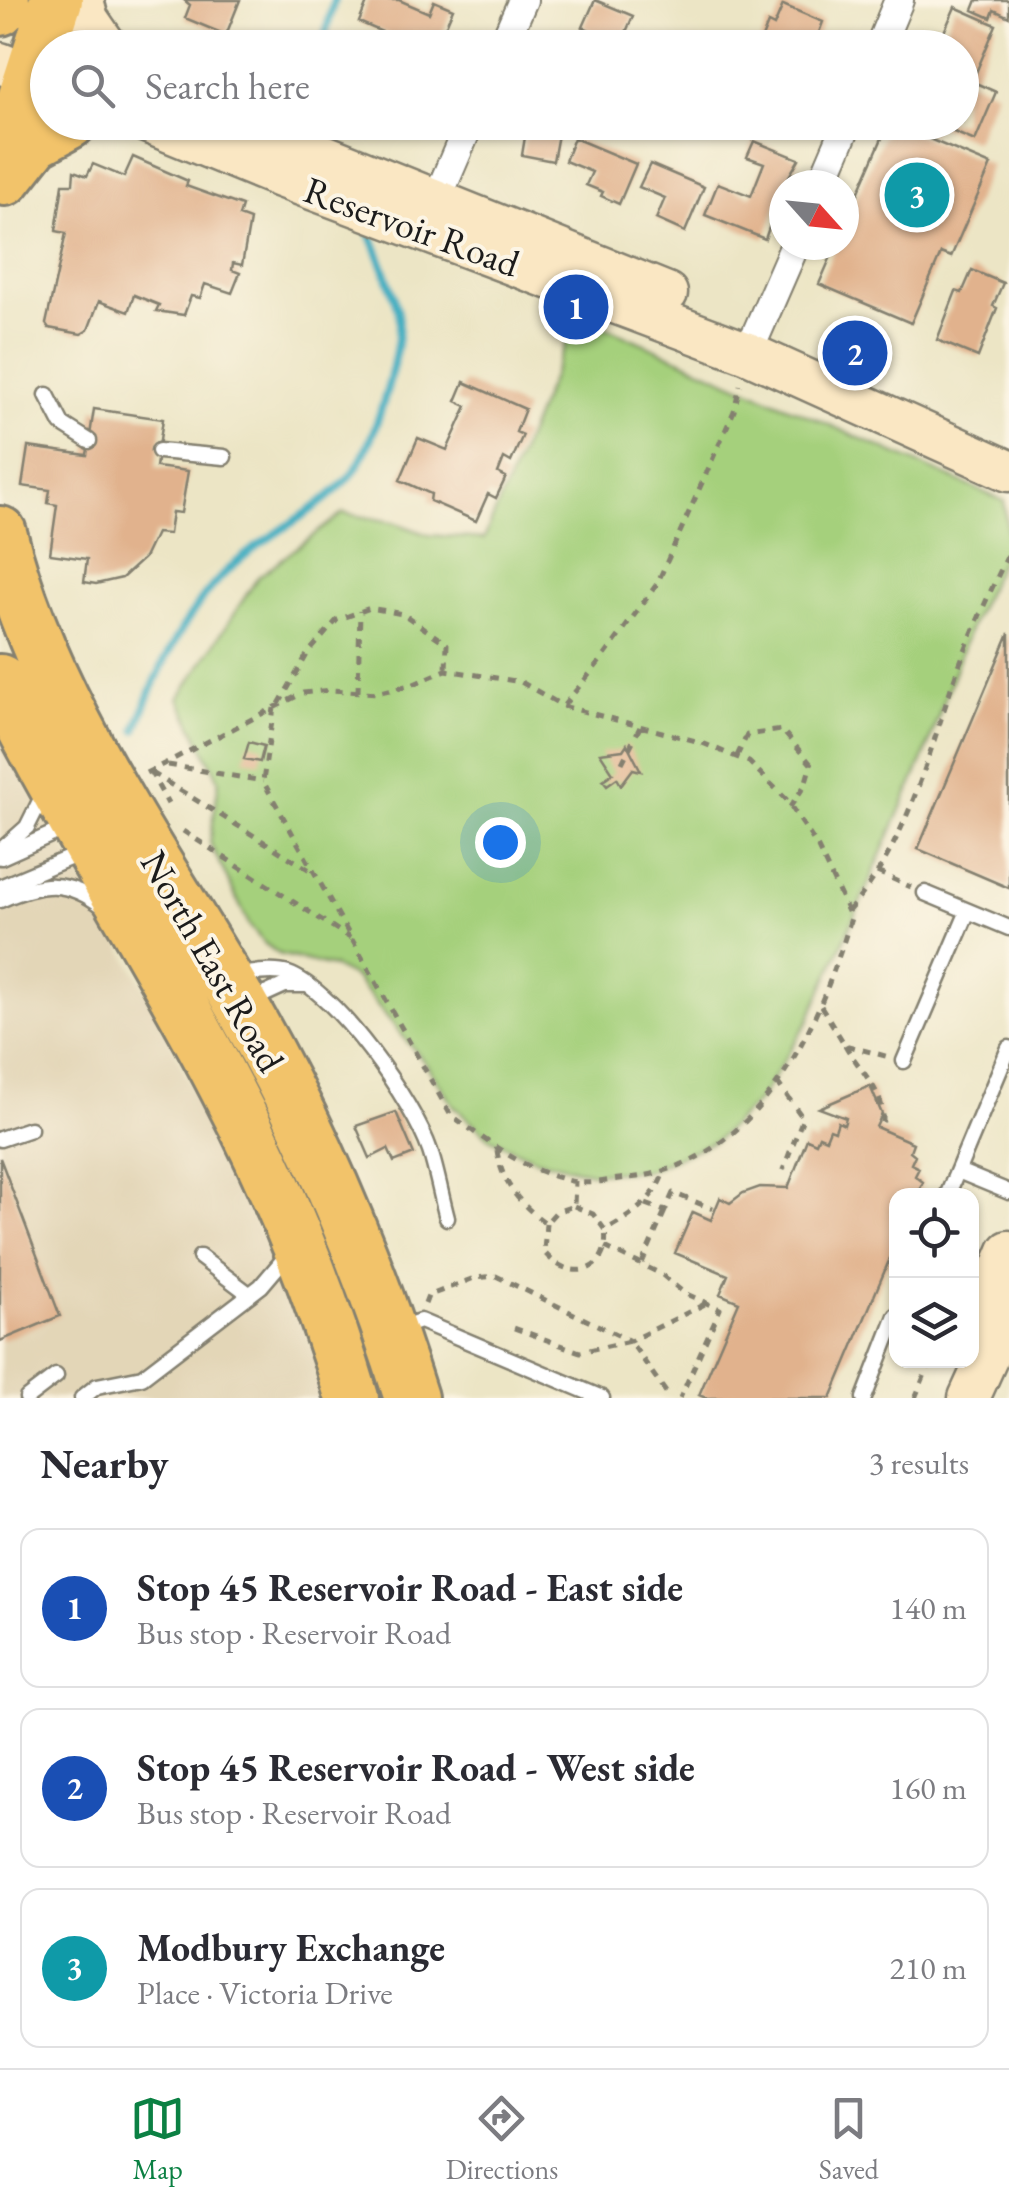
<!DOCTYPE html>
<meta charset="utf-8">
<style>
body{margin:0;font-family:"EB Garamond",serif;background:#f7f7f7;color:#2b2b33}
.controls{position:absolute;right:30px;bottom:30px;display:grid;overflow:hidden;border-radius:20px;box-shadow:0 2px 8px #0004}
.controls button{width:90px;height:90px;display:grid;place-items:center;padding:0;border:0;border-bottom:2px solid #e1e1e2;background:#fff;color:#2b2b33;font:50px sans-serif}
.compass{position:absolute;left:769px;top:170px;width:90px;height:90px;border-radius:50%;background:#fff;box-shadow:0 2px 8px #0004;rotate:117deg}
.you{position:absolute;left:500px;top:842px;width:35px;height:35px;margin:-25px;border:8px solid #fff;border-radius:50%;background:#1a73e8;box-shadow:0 0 0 15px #1a73e833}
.badge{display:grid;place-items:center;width:65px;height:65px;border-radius:50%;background:#0b8043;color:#fff;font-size:32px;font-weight:700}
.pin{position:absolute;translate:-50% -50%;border:5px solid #fff;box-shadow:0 2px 10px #0006}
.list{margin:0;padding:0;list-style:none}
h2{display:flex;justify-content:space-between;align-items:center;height:130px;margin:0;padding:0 40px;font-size:42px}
h2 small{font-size:32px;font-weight:400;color:#7c7c81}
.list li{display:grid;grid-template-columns:65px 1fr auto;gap:30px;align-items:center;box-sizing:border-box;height:160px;margin:0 20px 20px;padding:0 20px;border:2px solid #e1e1e2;border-radius:20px}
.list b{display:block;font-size:38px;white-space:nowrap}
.list p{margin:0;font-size:32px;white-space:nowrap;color:#7c7c81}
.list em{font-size:32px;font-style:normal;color:#7c7c81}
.icon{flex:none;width:55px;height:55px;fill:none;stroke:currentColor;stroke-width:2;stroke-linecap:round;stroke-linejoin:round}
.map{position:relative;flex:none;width:1009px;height:1398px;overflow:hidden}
.search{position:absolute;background:#fff;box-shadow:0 2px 8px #0004;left:30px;right:30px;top:30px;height:110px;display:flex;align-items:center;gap:25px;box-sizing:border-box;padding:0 35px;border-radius:55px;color:#7c7c81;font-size:38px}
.sheet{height:670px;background:#fff}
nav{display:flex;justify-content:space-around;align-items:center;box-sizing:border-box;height:140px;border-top:2px solid #e1e1e2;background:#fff;font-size:28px;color:#7c7c81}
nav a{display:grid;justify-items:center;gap:5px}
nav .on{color:#0b8043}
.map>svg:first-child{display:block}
.built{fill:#e3d6b7}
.green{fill:#a5d07c;stroke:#60764c;stroke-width:2.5}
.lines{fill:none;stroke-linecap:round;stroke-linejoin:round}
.stream{stroke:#43aec1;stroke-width:8}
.building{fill:#e1b28d}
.lane-casing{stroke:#848070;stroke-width:19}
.street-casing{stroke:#848070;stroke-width:32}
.secondary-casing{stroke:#848070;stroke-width:45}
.highway-casing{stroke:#848070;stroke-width:58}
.path{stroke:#848070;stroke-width:5;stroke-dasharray:8 8;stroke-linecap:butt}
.lane{stroke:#fff;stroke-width:14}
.street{stroke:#fff;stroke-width:28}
.secondary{stroke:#fae7c3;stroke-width:40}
.highway{stroke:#f2c36a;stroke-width:52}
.labels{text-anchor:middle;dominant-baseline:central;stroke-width:8;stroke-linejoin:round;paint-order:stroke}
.street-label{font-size:38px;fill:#1c1c1c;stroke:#fcf5e5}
</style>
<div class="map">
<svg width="1009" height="1398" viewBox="0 0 1009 1398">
<rect width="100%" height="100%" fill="#fcf5e5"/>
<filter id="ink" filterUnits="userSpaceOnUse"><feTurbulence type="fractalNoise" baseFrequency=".01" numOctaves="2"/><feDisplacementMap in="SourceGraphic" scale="20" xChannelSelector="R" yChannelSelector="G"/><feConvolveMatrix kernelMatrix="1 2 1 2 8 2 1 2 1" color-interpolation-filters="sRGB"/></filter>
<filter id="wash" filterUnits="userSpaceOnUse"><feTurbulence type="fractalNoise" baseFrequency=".0048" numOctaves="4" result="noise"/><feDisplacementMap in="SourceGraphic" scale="40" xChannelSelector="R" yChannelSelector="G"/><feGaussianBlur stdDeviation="2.25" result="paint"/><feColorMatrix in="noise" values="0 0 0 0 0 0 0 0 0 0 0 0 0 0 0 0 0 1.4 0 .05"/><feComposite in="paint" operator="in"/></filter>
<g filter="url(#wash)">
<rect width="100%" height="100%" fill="#ece5c5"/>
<!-- built -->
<path class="built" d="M0 735 147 993 329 1378 334 1398H0Z"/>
<!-- green -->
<path class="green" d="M578 315 1004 501 1009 543 970 627 924 757 809 1020 760 1099 715 1141 648 1170 592 1173 536 1159 491 1139 454 1106 425 1063 355 978 333 967 279 954 264 943 250 926 210 843 219 780 179 698 258 577 343 513 393 522 429 535 484 539Z"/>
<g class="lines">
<!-- stream -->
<path class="stream" d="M322 48 334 0
M329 122 335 138
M136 730C156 675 180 620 221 577 258 538 310 518 348 479 372 454 400 356 399 320 398 299 376 248 367 226"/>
</g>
<g id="blocks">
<!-- building -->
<path class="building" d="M184 0H240L226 35 185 18 190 5Z
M368 0H399L429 13 434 1 453 9 436 48H419L359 22Z
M595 0 633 16 619 48H585L592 31 583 27Z
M977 0H1009V17L994 10 991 18 973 10Z
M783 5 823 22 815 43 808 40 805 48H758L768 23 774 26Z
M955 7 996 25 975 75 962 70V48H937Z
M962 77 996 92 975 141 935 124 931 134 904 122H962Z
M523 122H557L559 129 553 161 522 155 526 131Z
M889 122 991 165 951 257 941 253 911 323 819 284 836 245H844V226Z
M574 138 636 164 619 204 601 196 603 192 586 185 592 172 565 161Z
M754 141 799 159 784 185 765 239 705 215 718 183 751 196 764 163 747 157Z
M133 157 188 181 186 186 242 206 239 216 250 220 242 265 233 263 232 270 240 273 232 293 205 284 200 298 191 296 184 315 156 311 159 305 134 295 128 312 99 301 88 330 81 334 49 328 46 324 66 233 56 231 63 184H73L74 171 87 176 93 164 124 177Z
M650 164 704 187 685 232 656 219 665 198 639 187Z
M972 270 1003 283 993 306 997 308 978 357 937 340 956 291 962 293Z
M464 382 525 409 516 432 523 435 511 462 504 458 498 473 506 477 496 498 488 494 476 521 430 501 431 494 400 480 418 438 447 450 467 406 456 401Z
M94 409 163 419 156 467 188 471 181 513 172 512 169 534 156 533 144 558 122 578 96 584 84 582 87 559 50 554 57 505 48 503 50 490 22 486 28 447 87 455Z
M1009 633V888L918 849Z
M249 742 264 746 260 762 244 759Z
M627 744 641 771 633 769 621 785 617 778 607 785 603 780 613 773 600 753 623 750Z
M870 1086 882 1114 876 1127 913 1143 910 1151 915 1155 911 1164 919 1168 915 1176 923 1182 917 1196H896V1244L831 1398H706L699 1395 739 1302 720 1294 728 1275 675 1253 693 1212 711 1220 720 1198 730 1203 743 1193 760 1187 788 1188 807 1139 816 1143 819 1136 826 1139 830 1129 835 1131 838 1122 844 1125 846 1118 819 1108Z
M396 1112 414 1154 394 1162 388 1149 370 1158 356 1126Z
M0 1158 60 1316 0 1341Z"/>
</g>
</g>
<g filter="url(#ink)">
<use href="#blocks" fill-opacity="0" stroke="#848070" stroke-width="2.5"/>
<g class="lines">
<!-- lane casing -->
<g class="lane-casing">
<path id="lane" d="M47 395 62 424 89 441
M159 451 224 457
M0 851 27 827 44 793
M1 857 68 827
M0 887 81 853
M925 893 1009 928
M0 900C42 882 66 878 104 907
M235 975C250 974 273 969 288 974 335 990 414 1103 430 1151 437 1172 441 1196 447 1218
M250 1001 285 985H305
M904 1061 968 911
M0 1139 30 1129
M958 1171 1009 1192
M947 1196 1009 1048
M200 1257 249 1294
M400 1328 420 1321 602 1398
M27 1398 56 1376
M82 1398 97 1386 142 1377 261 1286 289 1253
M864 1398 896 1316"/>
</g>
<!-- street casing -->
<g class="street-casing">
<path id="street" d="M502 48 523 0
M879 48 899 0
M821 185 848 122
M431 213 470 122
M748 353 795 245"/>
</g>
<!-- secondary casing -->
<g class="secondary-casing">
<path id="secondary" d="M83 0 88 19 108 48
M0 63 48 82
M146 122 280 177 748 353 1009 471
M242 122 667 293
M973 1335 1009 1251
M969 1398 1009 1310"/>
</g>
<!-- highway casing -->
<g class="highway-casing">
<path id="highway" d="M0 9 3 0
M0 174 56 0
M5 179 35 141 70 122
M0 533C42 702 153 853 240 1003 312 1128 368 1260 411 1398
M0 681C68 820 155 950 226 1088 278 1187 320 1290 352 1398"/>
</g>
<!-- path -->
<path class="path" d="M358 692 360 611
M279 704 308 653 337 620 370 608 403 614 447 644 446 670
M564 705 606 654 657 584 734 411 740 385
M737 756 747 735 782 730 811 764 805 785 790 807
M622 763 640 727
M168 765 263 781
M150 771 168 804
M146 773 303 693 330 690 377 693 414 684 446 670 521 682 563 706 700 742 736 757 749 762 786 799 816 844 851 918C818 1029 759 1164 629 1178 612 1179 592 1185 576 1182 526 1172 489 1143 450 1114L263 781 274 708
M152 773 313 872
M183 831 350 938
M877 872 911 887
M848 911C903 852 926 764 951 688 967 642 987 597 1009 553
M821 1006 845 1045 889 1057
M845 1045C859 1070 889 1096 882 1126
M777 1082 803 1118 783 1170
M497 1150C501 1182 520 1205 546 1223L556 1212 574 1206 575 1181
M646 1204 665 1211 673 1193 713 1209
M574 1206 593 1214 605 1230C629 1217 654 1201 663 1174
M546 1223 544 1252C569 1283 611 1274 605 1230
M605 1247 661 1274 684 1293 720 1309 680 1398
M642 1263 665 1211
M425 1304 428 1296 474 1278 496 1276 630 1341 707 1303
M514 1328 580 1352 630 1341 670 1398
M915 1398 931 1360"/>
<!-- lane -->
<use href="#lane" class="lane"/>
<!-- street -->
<use href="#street" class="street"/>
<!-- secondary -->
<use href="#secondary" class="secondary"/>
<!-- highway -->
<use href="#highway" class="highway"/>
</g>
</g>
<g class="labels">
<!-- street labels -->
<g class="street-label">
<text transform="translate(412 226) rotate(20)">Reservoir Road</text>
<text transform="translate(213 961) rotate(60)">North East Road</text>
</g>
</g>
</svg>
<div class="controls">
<button><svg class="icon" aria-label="locate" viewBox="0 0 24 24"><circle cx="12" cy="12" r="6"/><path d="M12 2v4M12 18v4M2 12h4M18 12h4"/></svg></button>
<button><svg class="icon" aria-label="layers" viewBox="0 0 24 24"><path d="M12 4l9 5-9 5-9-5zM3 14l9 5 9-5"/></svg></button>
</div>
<svg class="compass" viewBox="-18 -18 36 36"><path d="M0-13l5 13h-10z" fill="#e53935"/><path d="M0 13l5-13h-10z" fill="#7c7c81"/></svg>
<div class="you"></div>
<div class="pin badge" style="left:576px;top:307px;background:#1a4fb4">1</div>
<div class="pin badge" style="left:855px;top:353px;background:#1a4fb4">2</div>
<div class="pin badge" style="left:917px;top:195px;background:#0f9aa8">3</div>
<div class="search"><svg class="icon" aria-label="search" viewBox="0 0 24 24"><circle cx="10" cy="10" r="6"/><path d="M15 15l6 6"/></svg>Search here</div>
</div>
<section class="sheet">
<h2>Nearby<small>3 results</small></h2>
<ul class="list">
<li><span class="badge" style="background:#1a4fb4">1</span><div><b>Stop 45 Reservoir Road - East side</b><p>Bus stop · Reservoir Road</p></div><em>140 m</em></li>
<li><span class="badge" style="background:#1a4fb4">2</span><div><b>Stop 45 Reservoir Road - West side</b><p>Bus stop · Reservoir Road</p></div><em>160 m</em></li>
<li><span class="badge" style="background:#0f9aa8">3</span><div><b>Modbury Exchange</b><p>Place · Victoria Drive</p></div><em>210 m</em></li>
</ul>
</section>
<nav>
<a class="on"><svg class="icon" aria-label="map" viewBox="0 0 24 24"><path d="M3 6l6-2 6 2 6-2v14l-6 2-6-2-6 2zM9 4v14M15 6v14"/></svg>Map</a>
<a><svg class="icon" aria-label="directions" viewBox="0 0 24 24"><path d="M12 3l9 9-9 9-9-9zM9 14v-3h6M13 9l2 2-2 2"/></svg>Directions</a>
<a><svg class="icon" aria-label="saved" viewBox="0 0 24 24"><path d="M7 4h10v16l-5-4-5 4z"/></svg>Saved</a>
</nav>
